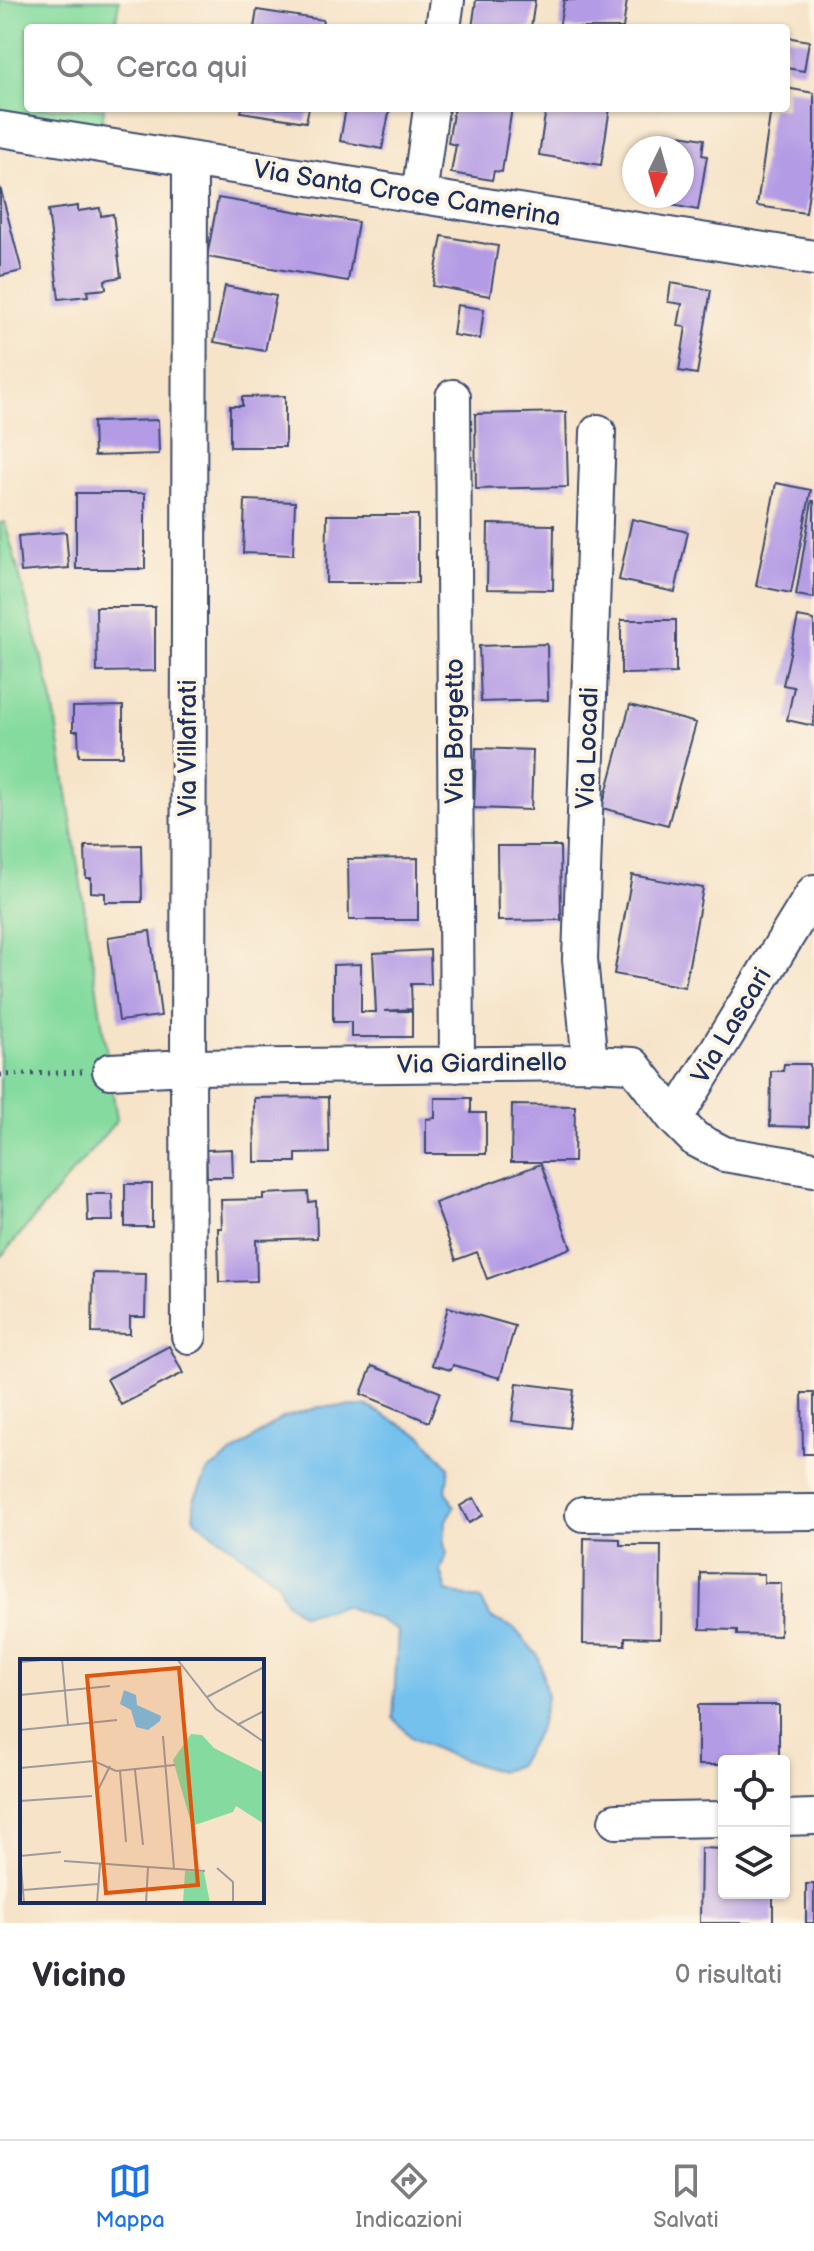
<!DOCTYPE html>
<html lang="it">
<style>
body{margin:0;font-family:"Balsamiq Sans",sans-serif;background:#f2f2f3;color:#2b2b33}
.controls{position:absolute;right:24px;bottom:24px;display:grid;overflow:hidden;border-radius:8px;box-shadow:0 2px 6px #0004}
.controls button{width:72px;height:72px;display:grid;place-items:center;padding:0;border:0;border-bottom:2px solid #e1e1e2;background:#fff;color:#2b2b33;font:40px sans-serif}
.compass{position:absolute;left:622px;top:136px;width:72px;height:72px;border-radius:50%;background:#fff;box-shadow:0 2px 6px #0004;rotate:185deg}
.list{margin:0;padding:0;list-style:none}
h2{display:flex;justify-content:space-between;align-items:center;height:104px;margin:0;padding:0 32px;font-size:34px}
h2 small{font-size:26px;font-weight:400;color:#7c7c81}
.icon{flex:none;width:44px;height:44px;fill:none;stroke:currentColor;stroke-width:2;stroke-linecap:round;stroke-linejoin:round}
.map{position:relative;flex:none;width:814px;height:1923px;overflow:hidden}
.search{position:absolute;background:#fff;box-shadow:0 2px 6px #0004;left:24px;right:24px;top:24px;height:88px;display:flex;align-items:center;gap:20px;box-sizing:border-box;padding:0 28px;border-radius:8px;color:#7c7c81;font-size:30px}
.sheet{height:216px;background:#fff}
nav{display:flex;justify-content:space-around;align-items:center;box-sizing:border-box;height:112px;border-top:2px solid #e1e1e2;background:#fff;font-size:22px;color:#7c7c81}
nav a{display:grid;justify-items:center;gap:4px}
nav .on{color:#1a73e8}
.map>svg:first-child{display:block}
.green{fill:#85db9f;stroke:#50857e;stroke-width:2}
.water{fill:#74c1ee;stroke:#4878a6;stroke-width:2}
.building{fill:#b49be5}
.lines{fill:none;stroke-linecap:round;stroke-linejoin:round}
.minor-casing{stroke:#3c4a6e;stroke-width:38}
.path{stroke:#3c4a6e;stroke-width:5;stroke-dasharray:2 6;stroke-linecap:butt}
.minor{stroke:#fff;stroke-width:34}
.labels{text-anchor:middle;dominant-baseline:central;stroke-width:8;stroke-linejoin:round;paint-order:stroke}
.street-label{font-size:26px;fill:#1b2f5e;stroke:#fcf5e5}
.inset-road{fill:none;stroke:#9e9b9e;stroke-width:2}
.view{fill:#de5710;fill-opacity:0.15;stroke:#de5710;stroke-width:4}
.inset-edge{fill:none;stroke:#1b2f5e;stroke-width:4}
</style>
<div class="map">
<svg width="814" height="1923" viewBox="0 0 814 1923">
<rect width="100%" height="100%" fill="#fcf5e5"/>
<filter id="ink" filterUnits="userSpaceOnUse"><feTurbulence type="fractalNoise" baseFrequency=".0125" numOctaves="2"/><feDisplacementMap in="SourceGraphic" scale="16" xChannelSelector="R" yChannelSelector="G"/><feConvolveMatrix kernelMatrix="1 2 1 2 8 2 1 2 1" color-interpolation-filters="sRGB"/></filter>
<filter id="wash" filterUnits="userSpaceOnUse"><feTurbulence type="fractalNoise" baseFrequency=".006" numOctaves="4" result="noise"/><feDisplacementMap in="SourceGraphic" scale="32" xChannelSelector="R" yChannelSelector="G"/><feGaussianBlur stdDeviation="1.8" result="paint"/><feColorMatrix in="noise" values="0 0 0 0 0 0 0 0 0 0 0 0 0 0 0 0 0 1.4 0 .05"/><feComposite in="paint" operator="in"/></filter>
<g filter="url(#wash)">
<rect width="100%" height="100%" fill="#f6e3c8"/>
<!-- green -->
<path class="green" d="M0 0H119L115 28H28V108H104L101 133 0 119Z
M5 522 52 696 117 1120 0 1258V523Z"/>
<!-- water -->
<path class="water" d="M367 1406 422 1436 449 1467 446 1490 454 1507 446 1520 444 1544 447 1554 441 1571 447 1591 481 1600 491 1618 514 1628 539 1657 547 1697 540 1727 518 1765 499 1772 449 1755 412 1738 393 1718 398 1631 376 1618 345 1606 302 1615 285 1601 277 1581 194 1519V1500L208 1471 280 1419 319 1407Z"/>
<g id="blocks">
<!-- building -->
<path class="building" d="M476 0H535L531 28H472Z
M564 0H627L623 28H559Z
M257 10 323 20 321 28H254Z
M786 37 809 41 804 71 786 68Z
M786 88 814 93V155L806 213 757 206 771 108H786Z
M242 108H309L306 122 241 112Z
M346 108H390L382 149 340 141Z
M454 108H512L502 172 494 171 492 180 451 173 456 145 448 143Z
M546 108H610L601 165 539 155Z
M662 132 704 139 702 155 707 156 698 210 645 200 646 196H682V148H654L655 145H659Z
M0 187 22 271 0 276Z
M218 198 358 222 348 281 207 257Z
M78 206V211L100 208 101 216 113 214 121 277 105 280 106 289 87 291 88 296 59 299 48 210Z
M442 236 498 246 490 296 433 286Z
M671 283 711 290 697 374 679 371 686 327 678 326 682 304 668 302Z
M225 286 276 296 265 351 214 342Z
M457 305 484 309 480 339 453 335Z
M285 396V447H230V406H242V397Z
M566 412 568 487 476 489 475 414Z
M158 420 159 454 94 456 93 422Z
M776 483 811 490 791 593 756 586Z
M76 493H145V569H76Z
M245 500 295 502 293 555 243 553Z
M812 501H814V598L796 595Z
M327 515H418V583H326Z
M632 519 688 532 675 592 619 580Z
M488 524 554 525 553 590 487 589Z
M66 532 69 568 21 572 18 536Z
M96 607H155V671L97 672Z
M798 617 814 620V726L787 720 794 687 783 685Z
M621 620H676V673L621 674Z
M547 644 548 700 481 702 479 646Z
M630 705 696 723 668 825 602 808Z
M123 706V756H79L78 731H73V707Z
M476 748 533 750 531 810 474 808Z
M141 845 142 902H105V893L91 892V878H86L85 846Z
M497 846H560L561 920 498 921Z
M418 858V920H349L348 859Z
M632 875 703 888 685 987 614 974Z
M150 931 161 1016 119 1021 108 937Z
M430 950 431 984H411L412 1009 384 1011H412V1037H351V1022H333V965L361 964V1012H376L373 953Z
M784 1064H810L809 1127 770 1126 771 1071H783Z
M328 1097 329 1153 296 1154V1162H255L254 1098Z
M435 1098H471V1113H486V1154H426V1119L435 1118Z
M512 1105 575 1106 574 1162H511Z
M232 1149 233 1177H207L206 1150Z
M541 1164 571 1248 487 1279 477 1252 456 1260 435 1203Z
M125 1184H152V1227H125Z
M308 1192 309 1202 316 1201 317 1238 256 1240 257 1281 219 1282 218 1228H222L221 1200 263 1199V1194Z
M87 1194H112L113 1221H88Z
M93 1273 146 1274 145 1317H130V1334L92 1333Z
M448 1307 515 1326 500 1378 453 1365 451 1370 432 1365Z
M169 1346 183 1373 121 1405 107 1379Z
M372 1366 440 1392 429 1422 361 1394Z
M517 1383 574 1390 569 1428 512 1421Z
M802 1393H814V1454H803Z
M474 1498 483 1515 469 1523 460 1506Z
M584 1538 620 1539V1545H661L660 1638 625 1637V1645L583 1644Z
M701 1573 764 1574V1583H781L780 1636 737 1635V1630L700 1629Z
M698 1705H779V1761H724V1765H698Z
M701 1848 724 1849V1893H773V1923H700Z
M806 1884H814V1923H806Z"/>
</g>
</g>
<g filter="url(#ink)">
<use href="#blocks" fill-opacity="0" stroke="#3c4a6e" stroke-width="2"/>
<g class="lines">
<!-- minor casing -->
<g class="minor-casing">
<path id="minor" d="M443 28 447 0
M0 129 814 258
M419 196 431 108
M453 397 457 1065
M590 1063 580 959 598 432
M110 1071 188 1067 590 1063 633 1065 675 1119 695 1139 724 1154 814 1169
M675 1119 814 892
M189 1336 188 1067 190 161
M583 1514 814 1512
M784 1818 814 1817
M616 1821 724 1819"/>
</g>
<!-- path -->
<path class="path" d="M0 1075 83 1072"/>
<!-- minor -->
<use href="#minor" class="minor"/>
</g>
</g>
<g class="labels">
<!-- street labels -->
<g class="street-label">
<text transform="translate(407 194) rotate(9)">Via Santa Croce Camerina</text>
<text transform="translate(455 731) rotate(-90)">Via Borgetto</text>
<text transform="translate(188 748) rotate(-90)">Via Villafrati</text>
<text transform="translate(588 748) rotate(-88)">Via Locadi</text>
<text transform="translate(732 1026) rotate(-59)">Via Lascari</text>
<text transform="translate(482 1064) rotate(-1)">Via Giardinello</text>
</g>
</g>
<!-- overview -->
<g transform="translate(20 1659)">
<rect width="244" height="244" fill="#f6e3c8"/>
<path d="M171 75 182 76 194 89 244 114V165L216 147 213 153 172 167 153 101ZM165 212 184 213 190 244H163Z" fill="#85db9f"/>
<path d="M104 31 116 36 117 46 141 57 140 62 128 71 116 68 111 51 100 45Z" fill="#74c1ee"/>
<path class="inset-road" d="M42 0 48 66M157 0 196 50 244 83M0 3 33 0M0 36 90 27M187 38 244 8M217 66 244 52M0 71 97 61M143 77 154 210M0 109 74 102 96 112 155 106M115 111 123 186M100 112 106 183M76 135 90 107M0 142 72 137M0 195 4 244M0 197 41 193M44 202 185 212M197 209 213 223V244M3 231 78 225M77 244 80 205M126 244 128 208"/>
<path class="view" d="M159 9 178 226 86 234 67 17Z"/>
<rect width="244" height="244" class="inset-edge"/>
</g>
</svg>
<div class="controls">
<button><svg class="icon" aria-label="locate" viewBox="0 0 24 24"><circle cx="12" cy="12" r="6"/><path d="M12 2v4M12 18v4M2 12h4M18 12h4"/></svg></button>
<button><svg class="icon" aria-label="layers" viewBox="0 0 24 24"><path d="M12 4l9 5-9 5-9-5zM3 14l9 5 9-5"/></svg></button>
</div>
<svg class="compass" viewBox="-18 -18 36 36"><path d="M0-13l5 13h-10z" fill="#e53935"/><path d="M0 13l5-13h-10z" fill="#7c7c81"/></svg>
<div class="search"><svg class="icon" aria-label="search" viewBox="0 0 24 24"><circle cx="10" cy="10" r="6"/><path d="M15 15l6 6"/></svg>Cerca qui</div>
</div>
<section class="sheet">
<h2>Vicino<small>0 risultati</small></h2>
<ul class="list">
</ul>
</section>
<nav>
<a class="on"><svg class="icon" aria-label="map" viewBox="0 0 24 24"><path d="M3 6l6-2 6 2 6-2v14l-6 2-6-2-6 2zM9 4v14M15 6v14"/></svg>Mappa</a>
<a><svg class="icon" aria-label="directions" viewBox="0 0 24 24"><path d="M12 3l9 9-9 9-9-9zM9 14v-3h6M13 9l2 2-2 2"/></svg>Indicazioni</a>
<a><svg class="icon" aria-label="saved" viewBox="0 0 24 24"><path d="M7 4h10v16l-5-4-5 4z"/></svg>Salvati</a>
</nav>
